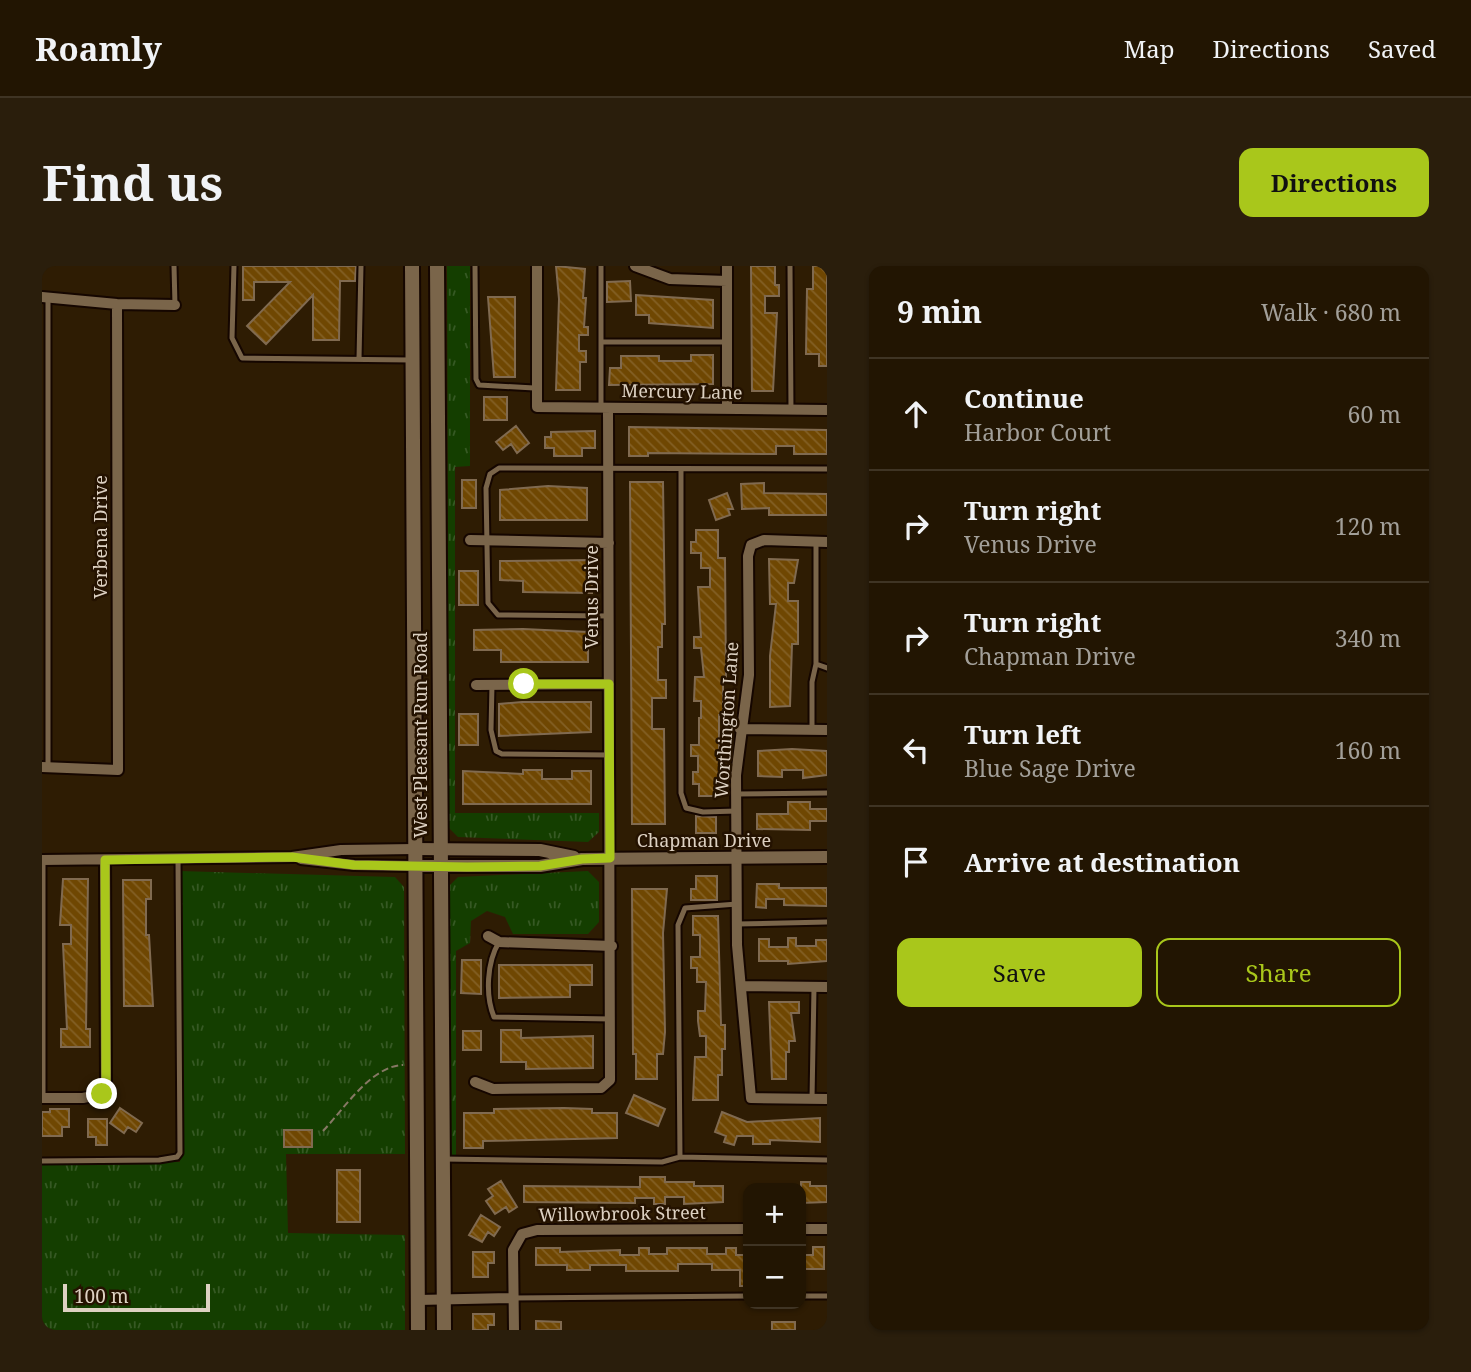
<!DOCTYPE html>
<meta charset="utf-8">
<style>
body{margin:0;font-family:"Noto Serif",serif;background:#2a1e0c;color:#f1f3f6}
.controls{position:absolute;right:21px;bottom:21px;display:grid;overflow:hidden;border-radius:14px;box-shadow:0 2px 5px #0004}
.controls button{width:63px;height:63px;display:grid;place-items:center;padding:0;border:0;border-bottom:2px solid #3f3424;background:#221502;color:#f1f3f6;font:35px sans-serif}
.scale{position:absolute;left:21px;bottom:18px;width:147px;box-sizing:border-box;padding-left:7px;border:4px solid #ddd1c2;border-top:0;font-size:19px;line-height:24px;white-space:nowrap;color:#ddd1c2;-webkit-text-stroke:5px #241200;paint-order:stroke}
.stop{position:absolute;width:21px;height:21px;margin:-16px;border:5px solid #a9c71b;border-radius:50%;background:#fff}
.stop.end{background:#a9c71b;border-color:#fff;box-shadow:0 2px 7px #0008}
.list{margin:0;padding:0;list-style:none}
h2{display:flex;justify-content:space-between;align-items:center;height:91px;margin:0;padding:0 28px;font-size:30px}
h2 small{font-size:23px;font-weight:400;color:#a29f99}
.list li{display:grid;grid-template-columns:46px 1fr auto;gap:21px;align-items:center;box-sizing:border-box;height:112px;padding:0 28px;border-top:2px solid #3f3424}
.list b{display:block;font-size:26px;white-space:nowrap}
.list p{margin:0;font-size:23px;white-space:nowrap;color:#a29f99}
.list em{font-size:23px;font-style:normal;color:#a29f99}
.actions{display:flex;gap:14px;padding:21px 28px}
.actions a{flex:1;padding:16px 0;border:2px solid #a9c71b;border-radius:14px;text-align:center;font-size:24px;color:#a9c71b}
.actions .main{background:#a9c71b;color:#111}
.icon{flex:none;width:38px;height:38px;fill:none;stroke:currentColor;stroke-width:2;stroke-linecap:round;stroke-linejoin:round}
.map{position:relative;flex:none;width:785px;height:1064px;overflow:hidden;border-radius:14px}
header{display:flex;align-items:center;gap:42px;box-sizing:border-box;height:98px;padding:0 35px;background:#221502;border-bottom:2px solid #3f3424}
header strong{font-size:33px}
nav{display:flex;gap:38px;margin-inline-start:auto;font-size:24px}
.intro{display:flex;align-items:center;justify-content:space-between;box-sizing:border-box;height:168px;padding:0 42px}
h1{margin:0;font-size:49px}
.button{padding:18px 32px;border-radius:14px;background:#a9c71b;color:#111;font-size:24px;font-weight:700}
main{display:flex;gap:42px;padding:0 42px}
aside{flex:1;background:#221502;border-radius:14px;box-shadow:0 2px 5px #0004}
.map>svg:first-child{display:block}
.grass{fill:url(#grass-tufts)}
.building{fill:url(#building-back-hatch);stroke:#806a50;stroke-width:2}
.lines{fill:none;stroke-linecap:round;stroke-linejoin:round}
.service-casing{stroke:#150600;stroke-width:9}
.minor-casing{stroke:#150600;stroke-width:14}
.tertiary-casing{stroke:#150600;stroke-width:16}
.secondary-casing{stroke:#150600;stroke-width:18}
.path{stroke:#877864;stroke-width:2;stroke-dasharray:7 3.5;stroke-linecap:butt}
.service{stroke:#7a654a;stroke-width:5}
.minor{stroke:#7a654a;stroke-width:10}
.tertiary{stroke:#7a654a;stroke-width:12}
.secondary{stroke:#7a654a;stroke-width:14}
.route{stroke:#a9c71b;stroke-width:9}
.labels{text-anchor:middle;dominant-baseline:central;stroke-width:5;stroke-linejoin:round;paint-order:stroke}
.street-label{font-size:18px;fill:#ddd1c2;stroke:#241200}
</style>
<header>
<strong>Roamly</strong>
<nav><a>Map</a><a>Directions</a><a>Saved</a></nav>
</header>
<div class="intro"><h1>Find us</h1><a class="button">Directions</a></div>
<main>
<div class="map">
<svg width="785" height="1064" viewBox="0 0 785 1064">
<defs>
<pattern id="grass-tufts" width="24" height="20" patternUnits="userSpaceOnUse" patternTransform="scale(1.75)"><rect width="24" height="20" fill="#143e00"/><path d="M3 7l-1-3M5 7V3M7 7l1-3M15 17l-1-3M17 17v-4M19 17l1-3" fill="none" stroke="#365924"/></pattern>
<pattern id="building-back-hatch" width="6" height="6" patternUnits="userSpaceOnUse" patternTransform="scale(1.75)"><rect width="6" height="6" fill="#6f4702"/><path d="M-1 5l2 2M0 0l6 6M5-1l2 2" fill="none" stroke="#836025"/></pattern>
</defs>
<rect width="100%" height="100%" fill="#2e1c03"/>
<!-- grass -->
<path class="grass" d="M405 0H428V200L413 201V547H557V566L546 576 416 571 407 562Z
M137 605 353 611 362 621 363 888H244L246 967 363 969V1064H0V896H138Z
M546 605 557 616V656L546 668H471L463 651 445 645 429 655 428 677 414 685V891L407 890V620L416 611Z"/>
<!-- building -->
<path class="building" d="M201 0H314L313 15H298L297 74H271V29L224 78 205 60 248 16H212V34H201Z
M514 0 543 3 541 32H544L542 61H546V69H537V85H544V96H538V124H514L517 33Z
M709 0H733V19H737V30H723V47H735L731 125H710Z
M771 0H785V100H777V88H764L765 23H771Z
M588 15 589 35 565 36V16Z
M594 29 671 34V62L607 57V49H594Z
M446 31H473V111H452Z
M649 89H671V118L567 119 568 102H579V90H617V95H649Z
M442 131H465V154H442Z
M474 160 487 177 475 187 469 178 461 184 454 176Z
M587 161 785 164V188H752V180H734V188L606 187V190H587Z
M553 165V182H540V190H512V182H503V171H509V166Z
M420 214H434V242H420Z
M588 216H621L623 358H620V381H616V414H624V432H610V463H622L623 558H590Z
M722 217V227L785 228V249H727V242L700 243 699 218Z
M506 220 545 222V254H458V224Z
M685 227 691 243H686L688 249 674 254 667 234Z
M654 264H676V292H683L684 415H681V449H677V530H657V518H651V506H656V490H649V479H657V452H659V435H652L653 411H662L659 382H652V371H659L656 321H668V302H659V287H649V276H654Z
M727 293 756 294 752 317H746V335H756V378H750L748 440 728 441V390L734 338H728Z
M550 294V327L481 326V315L458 314V295Z
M417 305H436V339H417Z
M481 363 546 366V396H459V384H432V364Z
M480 436H549V466L457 470V438Z
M417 448H436V479H417Z
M750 483 785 485V509L761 512V504H740V511L716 510V485Z
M481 504H500V513H530V505H549V538H421V505L481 508Z
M746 536H768V543H785V555H768V564L715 563V548H746Z
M654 550 674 551V567H654Z
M654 610H675V634H649V623H654Z
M21 613H46L44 763H48V781H19V763H25L21 678H29V659H18Z
M81 614H109V633H104V669H107L111 740H82Z
M715 618H737V622H785V640L742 639V633H724V642L714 641Z
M590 623H625L621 667 623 766 621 788H615V813H594V788H591Z
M651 650H676L679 759H683V783H680V809H676V834H651L653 791H664V770H658L656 755V745H663L664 716H655V702H649V691H658V669H651Z
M746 672H754V680H774V674H785V695L746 698V695H717V673H727V681H746Z
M420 694H439V728L419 727Z
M457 699H550V719H528V731L457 732Z
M727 736H757V747H749L753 775H747V786H744V813H730Z
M459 764H479V772L551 770V802L484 803V796H459Z
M421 765H439V784H421Z
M592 829 623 843 616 860 584 847Z
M78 842 100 857 94 866 86 861 82 867 68 857Z
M522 842 550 843V847H575V872L441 875V882H422V847H452V843Z
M8 843H27V861H20V870H0V846H8Z
M680 846 705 856 778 852V876L728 874V878H711V870H695L692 879 682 876 684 870 673 866Z
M46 853H65V879H54V871H46Z
M242 864H270V881H242Z
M295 904H318V956H295Z
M598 911H623V916H652V920H681V936L642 938V931H623V938H612V932H593V937L482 936V920L598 921Z
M459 915 475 941 467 946 464 941 453 948 444 935 451 930 446 923Z
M759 916H768V920H785V936L759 937Z
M439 949 458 961 452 970 446 966 440 976 427 969Z
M771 981H782V1003H759V989H771Z
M494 982H518V986L578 984V989H597V982H607V988H625V982H665V988H684V982H694V989H706V1020H698V1004H670V998H636V1005H584V999H548V1004H525V999H494Z
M431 986H452V997H446V1011H431Z
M431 1048H452V1059H446V1064H431Z
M494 1055 519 1056V1064H494Z
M730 1056H753V1064H730Z"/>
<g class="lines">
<!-- service casing -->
<g class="service-casing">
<path id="service" d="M132 0 133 39
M192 0 190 72 200 92 369 94
M433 0 434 113 437 119 492 122
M559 0V140
M748 0 749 144
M6 31V500
M559 76H685
M317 93 319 0
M639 203V527L644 542 661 546 695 545
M567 350 456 349 446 337 444 222 448 208 457 202 785 203
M774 398 785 402
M450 419 449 464 454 485 460 488 567 489
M770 464V416L774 398V276
M695 528 785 527
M1 594V832
M695 658 785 656
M457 676C445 696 443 729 452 751L569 753
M770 833 772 722
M638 891 636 659 643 642 695 638
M401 893 620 896 638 891 785 894
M0 895 117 894 135 891 138 887 136 593
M759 1030H785
M471 1032 706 1030"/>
</g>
<!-- minor casing -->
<g class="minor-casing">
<path id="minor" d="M495 0V141L785 144
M593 0 628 13 685 15
M685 0V143
M0 31 75 38 133 39
M428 274 567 277
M785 276 722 274 709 279 706 290 707 409 694 509 695 679 709 832 785 833
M434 419 567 418
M698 463 785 464
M0 501 76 504 75 38
M259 593 312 599 372 600
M0 594 250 591 299 584 372 583
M446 670 457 676 570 680
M700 720 785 721
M433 816 451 823 559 822 568 814 566 142
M0 832H41L60 828 64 815 63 594
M759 963H785
M376 1034 471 1032
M472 1064 471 984 480 968 495 964 706 963"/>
</g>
<!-- tertiary casing -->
<g class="tertiary-casing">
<path id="tertiary" d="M372 583 498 584 532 591
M372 600H498L540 593 785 591"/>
</g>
<!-- secondary casing -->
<g class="secondary-casing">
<path id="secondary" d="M370 0 376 1064
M395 0 402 1064"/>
</g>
<!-- path -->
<path class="path" d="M281 865C302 843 329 800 361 799"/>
<!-- service -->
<use href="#service" class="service"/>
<!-- minor -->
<use href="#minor" class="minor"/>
<!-- tertiary -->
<use href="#tertiary" class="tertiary"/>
<!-- secondary -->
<use href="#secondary" class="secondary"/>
</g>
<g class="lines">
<!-- route -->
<path class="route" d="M60 828 64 816 63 594 250 591 312 599 425 601 498 600 540 593 568 592 567 418H482"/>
</g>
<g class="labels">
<!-- street labels -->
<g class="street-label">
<text transform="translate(640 125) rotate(1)">Mercury Lane</text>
<text transform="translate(58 271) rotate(-90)">Verbena Drive</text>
<text transform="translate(549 331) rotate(-90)">Venus Drive</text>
<text transform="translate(684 454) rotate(-86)">Worthington Lane</text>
<text transform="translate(378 469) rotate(-90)">West Pleasant Run Road</text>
<text x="662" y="574">Chapman Drive</text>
<text transform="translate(580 947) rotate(-1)">Willowbrook Street</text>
</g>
</g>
</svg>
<div class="controls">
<button>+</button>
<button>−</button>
</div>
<div class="scale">100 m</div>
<div class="stop" style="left:482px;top:418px"></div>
<div class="stop end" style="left:60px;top:828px"></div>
</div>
<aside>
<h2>9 min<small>Walk · 680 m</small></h2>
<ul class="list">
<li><svg class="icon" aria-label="ahead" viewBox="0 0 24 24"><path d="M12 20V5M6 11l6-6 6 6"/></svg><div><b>Continue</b><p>Harbor Court</p></div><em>60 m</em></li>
<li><svg class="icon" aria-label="right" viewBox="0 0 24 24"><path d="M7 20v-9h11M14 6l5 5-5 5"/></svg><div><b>Turn right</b><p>Venus Drive</p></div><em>120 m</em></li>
<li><svg class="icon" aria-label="right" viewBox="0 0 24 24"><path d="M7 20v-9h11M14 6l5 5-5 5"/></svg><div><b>Turn right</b><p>Chapman Drive</p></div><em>340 m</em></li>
<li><svg class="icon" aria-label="left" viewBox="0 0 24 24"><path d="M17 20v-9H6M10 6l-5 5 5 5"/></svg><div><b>Turn left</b><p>Blue Sage Drive</p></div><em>160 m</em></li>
<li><svg class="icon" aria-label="arrive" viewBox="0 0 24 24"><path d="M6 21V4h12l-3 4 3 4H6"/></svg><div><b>Arrive at destination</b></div></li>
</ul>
<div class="actions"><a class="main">Save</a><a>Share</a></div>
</aside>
</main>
